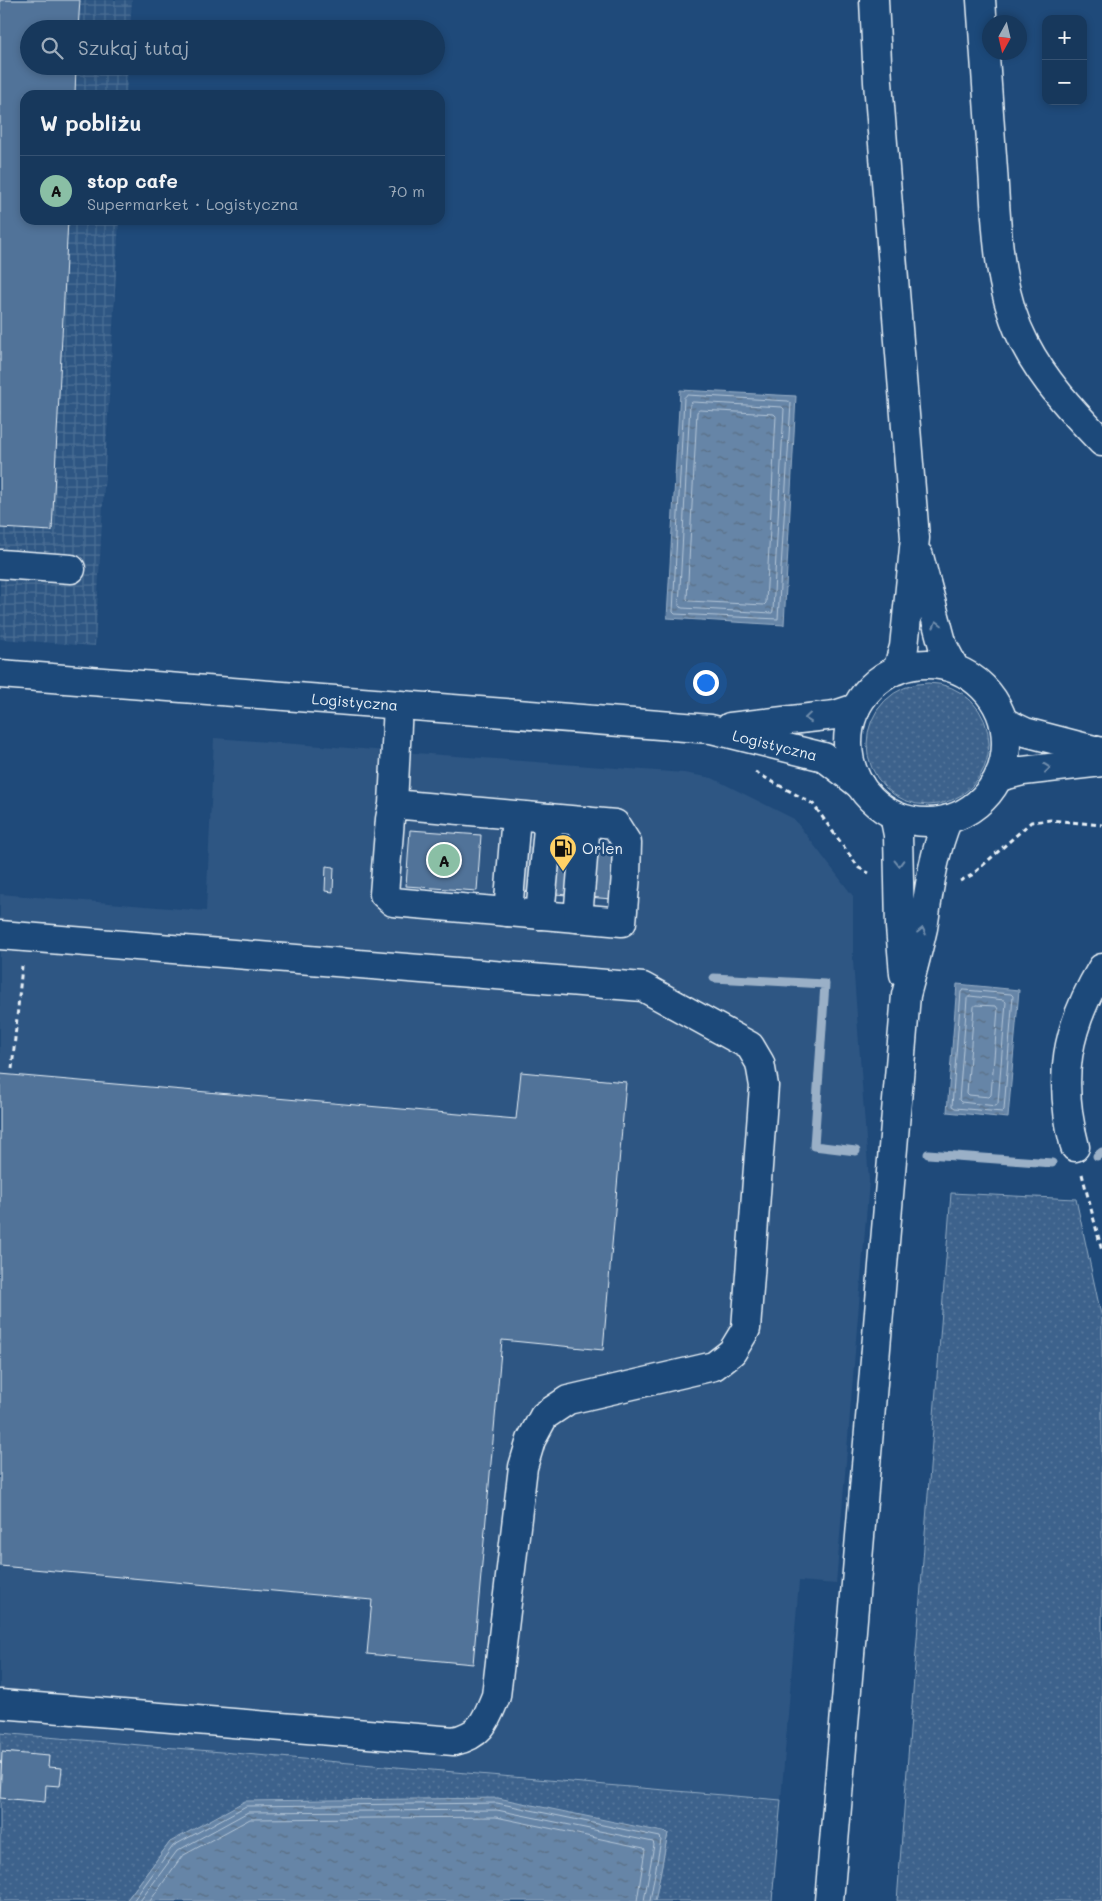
<!DOCTYPE html>
<html lang="pl">
<meta charset="utf-8">
<style>
body{margin:0;font-family:Mali,sans-serif;background:#244365;color:#f1f3f6}
.controls{position:absolute;right:15px;top:15px;display:grid;overflow:hidden;border-radius:10px;box-shadow:0 2px 8px #0003}
.controls button{width:45px;height:45px;display:grid;place-items:center;padding:0;border:0;border-bottom:1px solid #365272;background:#17385c;color:#f1f3f6;font:25px sans-serif}
.compass{position:absolute;left:982px;top:15px;width:45px;height:45px;border-radius:50%;background:#17385c;box-shadow:0 2px 8px #0003;rotate:188deg}
.you{position:absolute;left:705px;top:682px;width:18px;height:18px;margin:-12px;border:4px solid #fff;border-radius:50%;background:#1a73e8;box-shadow:0 0 0 8px #1a73e833}
.badge{display:grid;place-items:center;width:32px;height:32px;border-radius:50%;background:#8abfa5;color:#111;font-size:16px;font-weight:700}
.pin{position:absolute;translate:-50% -50%;border:2px solid #fff;box-shadow:0 1px 5px #0006}
.list{margin:0;padding:0;list-style:none}
h2{display:flex;justify-content:space-between;align-items:center;height:65px;margin:0;padding:0 20px;font-size:21px}
h2 small{font-size:16px;font-weight:400;color:#9eacbb}
.list li{display:grid;grid-template-columns:32px 1fr auto;gap:15px;align-items:center;box-sizing:border-box;height:70px;padding:0 20px;border-top:1px solid #365272}
.list b{display:block;font-size:19px;white-space:nowrap}
.list p{margin:0;font-size:16px;white-space:nowrap;color:#9eacbb}
.list em{font-size:16px;font-style:normal;color:#9eacbb}
.icon{flex:none;width:28px;height:28px;fill:none;stroke:currentColor;stroke-width:2;stroke-linecap:round;stroke-linejoin:round}
.map{position:relative;flex:none;width:1102px;height:1901px;overflow:hidden}
.search{position:absolute;background:#17385c;box-shadow:0 2px 8px #0003;left:20px;top:20px;width:425px;height:55px;display:flex;align-items:center;gap:12px;box-sizing:border-box;padding:0 18px;border-radius:28px;color:#9eacbb;font-size:19px}
.panel{position:absolute;background:#17385c;box-shadow:0 2px 8px #0003;left:20px;top:90px;width:425px;height:135px;border-radius:15px}
.map>svg:first-child{display:block}
.built{fill:#2e5683}
.industrial{fill:url(#industrial-grid)}
.grass{fill:url(#grass-dots);stroke:#92aac2}
.water{fill:url(#water-ripples);stroke:#9ab0c7}
.lines{fill:none;stroke-linecap:round;stroke-linejoin:round}
.shore{stroke:#b4c6d8;stroke-width:1}
.stream{stroke:#9ab0c7;stroke-width:9}
.building{fill:#517399;stroke:#e8f1f8}
.minor-casing{stroke:#e8f1f8;stroke-width:31}
.major-casing{stroke:#e8f1f8;stroke-width:31}
.path{stroke:#e8f1f8;stroke-width:3;stroke-dasharray:5 4;stroke-linecap:butt}
.minor{stroke:#1f4a7a;stroke-width:28}
.major{stroke:#1f4a7a;stroke-width:28}
.oneway{stroke:#6f8dac}
.labels{text-anchor:middle;dominant-baseline:central;stroke-width:5;stroke-linejoin:round;paint-order:stroke}
.street-label{font-size:15px;fill:#e8f1f8;stroke:#1f4a7a}
.poi-label{font-size:15px;fill:#e8f1f8;stroke:#1f4a7a;text-anchor:start}
</style>
<div class="map">
<svg width="1102" height="1901" viewBox="0 0 1102 1901">
<defs>
<pattern id="industrial-grid" width="8" height="8" patternUnits="userSpaceOnUse" patternTransform="scale(1.25)"><rect width="8" height="8" fill="#2e5683"/><path d="M0 4h8M4 0v8" fill="none" stroke="#4c6f95"/></pattern>
<pattern id="grass-dots" width="8" height="8" patternUnits="userSpaceOnUse" patternTransform="scale(1.25)"><rect width="8" height="8" fill="#3c628c"/><path d="M2 2h.1M6 6h.1" fill="none" stroke="#58799d" stroke-width="1.8" stroke-linecap="round"/></pattern>
<pattern id="water-ripples" width="26" height="14" patternUnits="userSpaceOnUse" patternTransform="scale(1.25)"><rect width="26" height="14" fill="#6685a7"/><path d="M2 4q2-2 4 0t4 0M15 11q2-2 4 0t4 0" fill="none" stroke="#596d82"/></pattern>
</defs>
<rect width="100%" height="100%" fill="#1f4a7a"/>
<filter id="ink" filterUnits="userSpaceOnUse"><feTurbulence type="fractalNoise" baseFrequency=".02" numOctaves="2"/><feDisplacementMap in="SourceGraphic" scale="10" xChannelSelector="R" yChannelSelector="G"/><feConvolveMatrix kernelMatrix="1 2 1 2 8 2 1 2 1" color-interpolation-filters="sRGB"/></filter>
<g filter="url(#ink)">
<!-- built -->
<path class="built" d="M214 738 684 773 712 778 794 819 853 896V961L869 1181 836 1584 799 1581 781 1800 0 1733V894L206 911Z"/>
<!-- industrial -->
<path class="industrial" d="M0 0H132L130 29H29V66H128L126 95H25V220H119L95 646 0 639Z"/>
<!-- grass -->
<path class="grass" d="M867 744a61 61 0 1 1 122 0a61 61 0 1 1-122 0Z
M951 1193 1076 1199 1102 1319V1901H897Z
M0 1733 781 1800 772 1901H655L668 1833 170 1842 126 1901H0Z"/>
<!-- water -->
<path class="water" d="M680 390 796 396 784 625 667 618Z
M957 984 1019 990 1008 1118 947 1112Z
M498 1798 668 1833 655 1901H126L170 1842 245 1801Z"/>
<g class="lines">
<!-- shore -->
<path class="shore" d="M687 395 788 401 791 403 778 619 675 614 673 612 684 398Z
M693 402 782 407 784 409 773 611 772 613 682 608 679 606 690 404Z
M700 410 774 414 776 416 766 603 764 605 689 601 687 599 697 412Z
M964 990 1011 994 1013 996 1004 1110 1002 1112 955 1108 952 1106 961 992Z
M970 996 1004 1000 1006 1002 998 1103 996 1106 961 1102 959 1100 967 999Z
M976 1005 996 1006 998 1009 991 1095 989 1097 969 1095 967 1093 974 1007Z
M133 1901 173 1846 246 1806 497 1803 660 1837 661 1840 650 1901
M140 1901 177 1851 248 1812 497 1810 653 1842 654 1845 644 1901
M150 1901 182 1856 250 1819 496 1817 644 1848 645 1850 637 1901"/>
<!-- stream -->
<path class="stream" d="M714 978 825 984 814 1146 856 1151
M928 1154 1052 1163
M1097 1156 1102 1152"/>
</g>
<!-- building -->
<path class="building" d="M0 0H80L78 29H29V66H76L75 95H25V220H68L52 531 0 528Z
M410 830 481 835 477 891 406 886Z
M515 846 615 855 611 899 511 890Z
M326 866 334 867 333 892 325 891Z
M521 1072 626 1082 603 1350 502 1340 473 1664 367 1654 372 1600 0 1566V1074L516 1119Z
M2 1752 49 1756 48 1767 62 1768 60 1786 46 1785 45 1802 0 1798Z"/>
<g class="lines">
<!-- minor casing -->
<g class="minor-casing">
<g id="minor">
<path d="M981 0C985 57 989 113 993 170 997 229 997 290 1025 344 1044 381 1073 412 1102 442"/>
<path d="M0 564 71 569"/>
<path id="s1" d="M0 674 711 729 824 757 860 785"/>
<path d="M1004 722 1025 732 1102 752"/>
<path d="M730 727 835 715 856 708"/>
<path d="M999 777 1023 771 1102 762"/>
<path d="M393 804 615 824 627 843 626 875 622 922 393 902 384 894 390 819 393 804 398 705"/>
<path d="M508 912 516 816"/>
<path d="M540 915 549 818"/>
<path d="M578 918 586 821"/>
<path d="M0 935 643 987 750 1046 760 1063 764 1086 746 1329 732 1352 714 1366 568 1400 544 1416 531 1440 523 1467 496 1696C486 1720 482 1735 454 1741L0 1704"/>
<path d="M1075 1147C1057 1079 1066 1028 1102 968"/>
</g>
</g>
<!-- major casing -->
<g class="major-casing">
<path id="major" d="M874 0 878 82 915 538 904 647 897 670
M919 556 943 646 955 669
M848 743a79 79 0 1 1 158 0a79 79 0 1 1-158 0Z
M894 815 898 835 900 927 904 974
M829 1901 906 995C912 973 918 950 923 928 929 890 933 854 948 819"/>
</g>
<!-- path -->
<path class="path" d="M755 772 813 804 859 868 869 873
M960 881 972 875 1031 822 1051 820 1102 825
M12 1069 22 966
M1082 1174 1102 1251"/>
<!-- minor -->
<use href="#minor" class="minor"/>
<!-- major -->
<use href="#major" class="major"/>
</g>
<!-- one-way arrows -->
<defs><path id="oneway-chevron" d="M-2-3.5L2.5 0L-2 3.5" fill="none" stroke-width="1.6" stroke-linecap="round" stroke-linejoin="round" transform="scale(1.25)"/></defs>
<g class="oneway">
<use href="#oneway-chevron" transform="translate(937 624) rotate(-105)"/>
<use href="#oneway-chevron" transform="translate(808 718) rotate(174)"/>
<use href="#oneway-chevron" transform="translate(1047 768) rotate(-6)"/>
<use href="#oneway-chevron" transform="translate(899 863) rotate(89)"/>
<use href="#oneway-chevron" transform="translate(922 931) rotate(-78)"/>
</g>
</g>
<!-- icons -->
<defs>
<g id="fuel-pin" transform="scale(1.4375)"><path d="M0 17L-7.5 6A9.5 9.5 0 1 1 7.5 6Z" fill="#ffd166" stroke="#1f4a7a"/><path d="M-5.5-6h7V0h2V4h1.3V-2.5L3-4.5l.8-.8L6-3V5H2.5V1h-1V6h-7ZM-4.2-4.7v3.2H.2V-4.7Z" fill="#111"/></g>
</defs>
<g fill-rule="evenodd">
<use href="#fuel-pin" x="563" y="848"/>
</g>
<g class="labels">
<!-- street labels -->
<g class="street-label">
<text stroke="none"><textPath href="#s1" startOffset="356">Logistyczna</textPath></text>
<text stroke="none"><textPath href="#s1" startOffset="779">Logistyczna</textPath></text>
</g>
<!-- poi labels -->
<g class="poi-label">
<text x="582" y="848">Orlen</text>
</g>
</g>
</svg>
<div class="controls">
<button>+</button>
<button>−</button>
</div>
<svg class="compass" viewBox="-18 -18 36 36"><path d="M0-13l5 13h-10z" fill="#e53935"/><path d="M0 13l5-13h-10z" fill="#9eacbb"/></svg>
<div class="you"></div>
<div class="pin badge" style="left:444px;top:860px">A</div>
<div class="search"><svg class="icon" aria-label="search" viewBox="0 0 24 24"><circle cx="10" cy="10" r="6"/><path d="M15 15l6 6"/></svg>Szukaj tutaj</div>
<section class="panel">
<h2>W pobliżu<small></small></h2>
<ul class="list">
<li><span class="badge">A</span><div><b>stop cafe</b><p>Supermarket · Logistyczna</p></div><em>70 m</em></li>
</ul>
</section>
</div>
